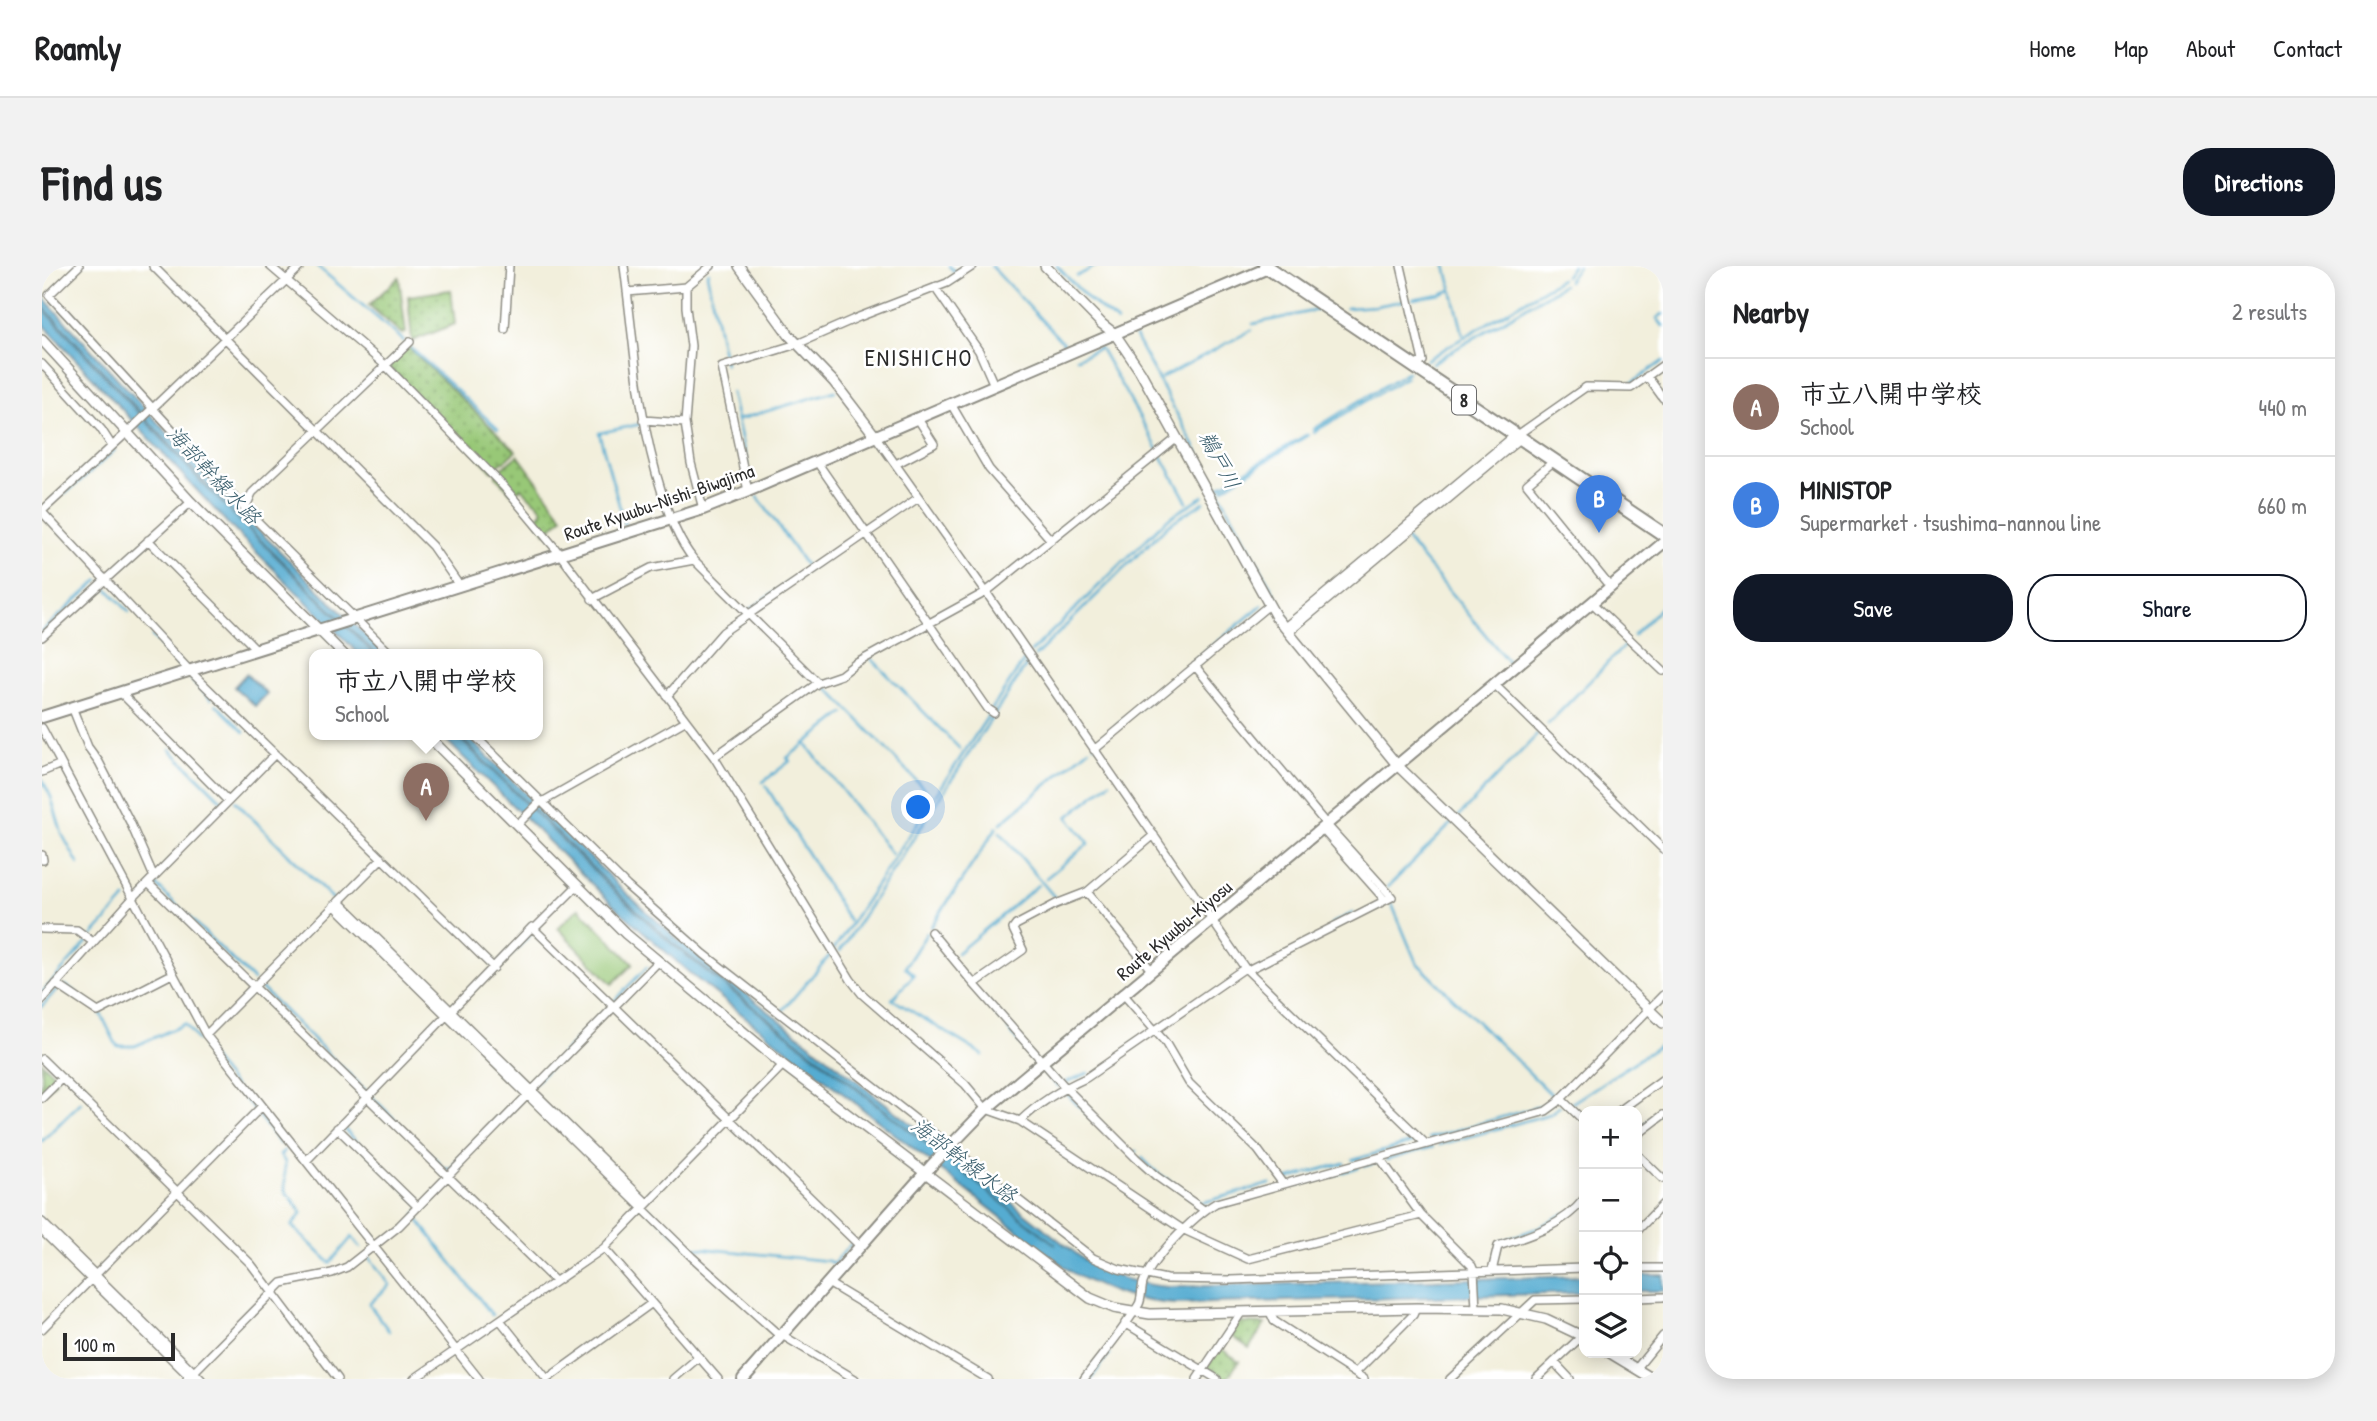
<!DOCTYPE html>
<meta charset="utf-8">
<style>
body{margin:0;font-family:"Patrick Hand","Klee One",sans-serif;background:#f2f2f2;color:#202124}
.controls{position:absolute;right:21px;bottom:21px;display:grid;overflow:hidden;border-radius:14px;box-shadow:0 4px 18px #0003}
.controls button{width:63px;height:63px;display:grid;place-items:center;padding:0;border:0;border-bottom:2px solid #e0e0e0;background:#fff;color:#202124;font:35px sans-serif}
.scale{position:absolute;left:21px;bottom:18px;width:112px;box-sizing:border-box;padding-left:7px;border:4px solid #2b2b2b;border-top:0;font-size:19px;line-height:24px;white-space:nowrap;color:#2b2b2b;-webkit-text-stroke:5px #fff;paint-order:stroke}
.you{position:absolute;left:877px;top:542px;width:24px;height:24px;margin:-18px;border:5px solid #fff;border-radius:50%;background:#1a73e8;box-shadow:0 0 0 10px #1a73e833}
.badge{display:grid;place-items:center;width:46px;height:46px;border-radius:50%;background:#111827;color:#fff;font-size:23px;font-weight:700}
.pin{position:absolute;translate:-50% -58px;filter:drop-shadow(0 2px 4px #0008)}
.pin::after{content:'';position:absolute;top:37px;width:24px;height:21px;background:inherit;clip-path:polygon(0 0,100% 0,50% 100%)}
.popup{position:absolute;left:267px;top:383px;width:234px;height:91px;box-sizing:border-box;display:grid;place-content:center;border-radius:14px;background:#fff;filter:drop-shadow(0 2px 5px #0005);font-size:23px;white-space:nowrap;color:#757577}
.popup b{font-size:26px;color:#202124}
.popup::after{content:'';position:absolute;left:50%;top:100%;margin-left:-14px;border:14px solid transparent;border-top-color:#fff}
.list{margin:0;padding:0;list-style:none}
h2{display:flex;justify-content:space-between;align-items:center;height:91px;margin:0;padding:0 28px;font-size:30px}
h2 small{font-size:23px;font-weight:400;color:#757577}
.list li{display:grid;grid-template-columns:46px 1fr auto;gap:21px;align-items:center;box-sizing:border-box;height:98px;padding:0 28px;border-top:2px solid #e0e0e0}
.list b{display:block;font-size:26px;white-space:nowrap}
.list p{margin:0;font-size:23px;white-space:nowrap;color:#757577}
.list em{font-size:23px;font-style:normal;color:#757577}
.actions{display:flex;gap:14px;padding:21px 28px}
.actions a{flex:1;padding:16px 0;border:2px solid #111827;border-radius:28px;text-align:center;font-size:24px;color:#111827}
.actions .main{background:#111827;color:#fff}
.icon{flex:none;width:38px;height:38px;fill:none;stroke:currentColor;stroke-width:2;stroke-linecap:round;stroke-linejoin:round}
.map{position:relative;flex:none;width:1621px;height:1113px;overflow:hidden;border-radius:28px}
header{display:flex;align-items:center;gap:42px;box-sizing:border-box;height:98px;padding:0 35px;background:#fff;border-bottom:2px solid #e0e0e0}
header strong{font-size:33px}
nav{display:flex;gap:38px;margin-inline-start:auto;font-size:24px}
.intro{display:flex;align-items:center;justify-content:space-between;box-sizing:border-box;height:168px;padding:0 42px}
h1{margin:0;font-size:49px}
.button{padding:18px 32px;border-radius:28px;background:#111827;color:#fff;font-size:24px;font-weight:700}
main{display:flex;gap:42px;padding:0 42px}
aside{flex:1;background:#fff;border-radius:28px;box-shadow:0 4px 18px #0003}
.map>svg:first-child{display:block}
.grass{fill:url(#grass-dots);stroke:#627a51;stroke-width:2}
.pitch{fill:#98c877;stroke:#627a51;stroke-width:2}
.water{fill:#54acd1;stroke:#406c7e;stroke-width:2}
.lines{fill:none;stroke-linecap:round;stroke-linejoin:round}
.stream{stroke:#54acd1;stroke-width:2.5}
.minor-casing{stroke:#8e8d84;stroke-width:10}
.tertiary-casing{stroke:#8e8d84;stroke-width:12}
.secondary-casing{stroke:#8e8d84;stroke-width:14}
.primary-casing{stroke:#8e8d84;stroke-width:16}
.minor{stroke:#fff;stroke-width:7}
.tertiary{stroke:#fff;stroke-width:9}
.secondary{stroke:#fff;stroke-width:10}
.primary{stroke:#fff;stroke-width:12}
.labels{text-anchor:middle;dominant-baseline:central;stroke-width:5;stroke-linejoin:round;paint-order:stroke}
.shield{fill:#fff;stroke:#6b6b6b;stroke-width:2}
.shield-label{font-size:18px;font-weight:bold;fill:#2b2b2b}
.street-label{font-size:19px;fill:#2b2b2b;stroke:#fff}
.water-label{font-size:21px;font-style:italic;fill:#3b5f6d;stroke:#fff}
.quarter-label{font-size:23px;letter-spacing:2px;fill:#2b2b2b;stroke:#fff}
</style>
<header>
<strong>Roamly</strong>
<nav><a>Home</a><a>Map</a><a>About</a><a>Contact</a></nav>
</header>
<div class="intro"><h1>Find us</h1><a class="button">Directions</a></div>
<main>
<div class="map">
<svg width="1621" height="1113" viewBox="0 0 1621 1113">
<defs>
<pattern id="grass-dots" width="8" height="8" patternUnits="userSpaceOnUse" patternTransform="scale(1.75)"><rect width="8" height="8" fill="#98c877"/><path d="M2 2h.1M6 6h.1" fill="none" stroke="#7ca362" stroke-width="1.8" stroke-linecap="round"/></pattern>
</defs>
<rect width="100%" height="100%" fill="#fff"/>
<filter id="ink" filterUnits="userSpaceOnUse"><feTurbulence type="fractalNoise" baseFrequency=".0143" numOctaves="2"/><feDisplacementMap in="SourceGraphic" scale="14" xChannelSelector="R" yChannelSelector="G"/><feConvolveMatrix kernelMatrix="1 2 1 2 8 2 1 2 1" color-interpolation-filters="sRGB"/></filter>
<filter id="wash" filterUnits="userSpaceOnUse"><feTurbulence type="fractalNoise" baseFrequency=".00686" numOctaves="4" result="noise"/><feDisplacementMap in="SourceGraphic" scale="28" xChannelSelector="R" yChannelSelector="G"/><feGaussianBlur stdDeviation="1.57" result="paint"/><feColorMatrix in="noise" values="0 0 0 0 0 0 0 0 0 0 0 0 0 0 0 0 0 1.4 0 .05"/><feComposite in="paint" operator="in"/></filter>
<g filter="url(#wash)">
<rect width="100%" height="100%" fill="#f2efdc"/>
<!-- grass -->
<path class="grass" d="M357 11 364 67 360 68 327 39Z
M409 24 413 58 370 75 366 30Z
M366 81 474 185 450 205 348 102V99Z
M476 189 521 251 504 267 494 253 501 245 496 237 493 236 479 222 470 228 454 210V207Z
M0 796 15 811 14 815 0 829Z
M1195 1057 1223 1058 1207 1082 1187 1068Z
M1178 1082 1197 1095 1185 1113 1165 1101Z"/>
<!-- pitch -->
<path class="pitch" d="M537 642 591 698 570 718 516 662Z"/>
<!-- water -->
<path class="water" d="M0 30 194 242 343 389H335L190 246 0 39Z
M0 41 162 219 333 389H318L187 259 0 57Z
M204 408 225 428 213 440 192 421Z
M399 469H414L576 629 631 679 1014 979 632 678 577 628 416 469H424L581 624 636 674 1041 993C1068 1011 1095 1018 1126 1021L1542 1010V1027L1133 1038C1091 1035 1066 1027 1029 1006L651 710 570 638Z
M1595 1009H1621V1025H1595Z"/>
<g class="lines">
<!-- stream -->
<path class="stream" d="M275 0 362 75
M907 0 914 7
M949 0 1023 79
M1015 0 1046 33 1075 56
M1404 0 1421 68
M667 6 665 8 683 98
M1035 10 1054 0
M1523 10 1530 0
M1526 15 1536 0
M1371 33 1399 28 1409 24
M1304 42 1334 40 1365 34
M1621 48 1615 52 1621 60
M1211 58 1275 44
M1093 71 1247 354
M369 82 456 163
M1035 92 1058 82 1117 185
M1384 94 1519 13
M1390 97 1521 19
M1119 112 1210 64
M1587 119 1621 95
M689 127 709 216
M695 154 793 125
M1272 163 1365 106
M1272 166 1364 111
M1119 189 1145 236
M1178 220 1264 169
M1181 222 1266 169
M23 228 73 184
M716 231 766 303 788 289
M583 260 557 167 599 158
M1364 273 1467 397
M62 319 87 346
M706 345 766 303
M0 365 57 314
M110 370 137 399
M1591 370 1621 339
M989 386 1124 254 1161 230
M993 390 1127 258 1162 236
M828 391 918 483
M1148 399 1220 339
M149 413 169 433
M792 415 783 419 889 530
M174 438 202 466
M950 443 985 390
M1506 458 1585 377
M763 477 850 588
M1052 479 1142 404
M128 483 181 536
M0 513 9 531 20 568 37 599
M721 516 748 495 745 492 802 447
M724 520 807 655
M894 529 948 447
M193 535 293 635
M1417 550 1496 468
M959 557 1047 483
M958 566 1014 633
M1004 612 1047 577 1026 551 1068 516
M113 618 211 714
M1346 621 1410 557
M1349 636 1374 696 1514 833
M1289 658 1311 647
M889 661 955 561
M885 667 863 701 872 709 850 733 941 789
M50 670 84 632
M792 683 892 532
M798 685 987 395
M915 687 996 619
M454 703 489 668
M23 719 34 727
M217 720 326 827
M0 727 46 675
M572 735 605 701
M0 740 15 723
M740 745 789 688
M951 745 958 753
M59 748 75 780H93L143 758 155 774
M966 763 991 793
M161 782 212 844
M1002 806 1016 820
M1025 816 1046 807
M489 820 567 741
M1022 825 1049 852
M331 829 329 830 398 898
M1530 837 1617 780
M216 849 238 878
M300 861 375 935
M1595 864 1621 843
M1387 872 1509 837
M0 875 39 836
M1397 879 1508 848 1518 840
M243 884 238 889 243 896V924L260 947 250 960 288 997 310 971 319 982
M1094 885V886
M1100 892 1113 905 1159 937 1228 918
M1311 894 1376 875
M1344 894 1391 881
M1323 900 1337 896
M403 902 407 904 482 828
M1265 907 1302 897
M1285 911 1317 901
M1242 914 1262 908
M1232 925 1280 912
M605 941 647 981 787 995 791 998 809 978
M1173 941 1227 926
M381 942 373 950 450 1049
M1460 975 1493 963 1523 947
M327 991 348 1019 327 1038 347 1065
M1049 1113 1067 1088"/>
</g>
</g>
<g filter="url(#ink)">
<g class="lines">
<!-- minor casing -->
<g class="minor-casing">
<path id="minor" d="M37 0 7 29 203 243 350 389
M111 0 390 280 417 319
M228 0 343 99 462 221 513 282 672 491 809 714 820 728 923 818 944 843 978 855 1140 963 1206 993 1379 949
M582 0C592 77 596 153 620 227 628 252 636 274 652 294L776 417
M1359 0 1381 95 1372 100
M895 20 896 26 937 85 952 119
M644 21V41L649 80 643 157 649 197 661 243
M585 26 644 21 669 0
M463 63 467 0
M0 98 59 163 70 180
M1605 110 1621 132
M909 138 947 203 1009 274
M601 154 643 157
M1474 170 1544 121 1589 122 1621 99
M834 171 944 326 1203 702 1384 878
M1512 195 1485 218 1569 322
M775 196 946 443 952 447
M854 198 892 178 876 153
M706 225 680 101 755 78 817 51 905 17 931 0
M203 243 210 227 368 76
M0 245 92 160 259 0
M0 246 147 404 452 702
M106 274 215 384
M550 333 609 302 652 294
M1551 338 1621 405
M1243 361 1473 169
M1247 366 1478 173
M0 371 149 236
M1153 400 1285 559 1350 631 1206 704
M1453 419 1621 583
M78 426 186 535
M625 430 681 366 876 232
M30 441 46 481 57 496 88 556 112 611
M0 462 164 769 437 1113
M432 469 585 620 662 688 1051 992 1077 1003 1124 1013 1189 1014 1542 1002
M1052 484 1227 339
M672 491 776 417 799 409 813 398 944 326 1135 172
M0 506 19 498
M500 536 643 455
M475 559 499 535
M1280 563 1343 634
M1112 569 1045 626 1014 638 974 659 971 663 981 684 932 718 1023 821 1094 892 1114 910 1162 944
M0 589 1 594
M106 617 513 1015
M1045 626 1110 705
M297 635 605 937
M292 639 650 991 738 1070
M0 663 35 664 51 676
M492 663 818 980
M889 666 932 718
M14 718 56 746 130 708
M1082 729 1123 776 1147 817 1216 884 1241 918
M0 734 90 633 233 488
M164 769 340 592
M0 793 209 998 296 1113
M0 832 20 812
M1519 833 1542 855
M1577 845 1621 813
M978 855C999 835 1019 823 1044 812L1203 702
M295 862 376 941
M1595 869 1621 849
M1595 888 1621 913
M1338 892 1379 949 1430 1000 1432 1005 1434 1042
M264 895 490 661 492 663 536 619
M0 956 159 1113
M0 965 150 1113
M1595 965 1621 938
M562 982 676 1113
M1595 1002H1621
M1450 1005 1456 980C1487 970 1521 960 1542 933
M786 1017 946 1113
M1595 1032 1621 1031
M1228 1046 1232 1055 1322 1113
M458 1054 505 1113
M1083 1057 1175 1113
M0 1063 220 840
M740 1069 813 1113
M1512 1096 1528 1113
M1594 1103 1621 1070
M1313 1107 1371 1049 1374 1042
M145 1113 240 1017 290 1007 305 1001 357 960 616 696
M372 1113 562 982 741 799
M505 1113 610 1037
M631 1113 657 1091
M1042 1113C1059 1090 1083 1062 1097 1038 1100 1032 1099 1024 1101 1017 1109 993 1152 950 1174 937L1504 845 1515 837 1621 729
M1155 1113 1199 1047
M1408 1113 1493 1034 1542 1033
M1494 1113 1540 1070"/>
</g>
<!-- tertiary casing -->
<g class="tertiary-casing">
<path id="tertiary" d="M697 0 747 69 792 116 834 171
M1003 0 1060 58 1073 68 1098 105 1234 351 1356 500 1621 757
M0 74 149 236 302 389
M385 469 584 668 741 799 1048 1032 1072 1042 1108 1048 1374 1042 1460 1043 1504 1053 1542 1071
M1568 1087 1611 1113"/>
</g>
<!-- secondary casing -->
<g class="secondary-casing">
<path id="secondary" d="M0 451 661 243 706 225 1226 2
M701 1113 889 900 944 843 1621 277"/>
</g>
<!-- primary casing -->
<g class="primary-casing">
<path id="primary" d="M1223 0 1621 268"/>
</g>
<!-- minor -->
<use href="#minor" class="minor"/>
<!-- tertiary -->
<use href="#tertiary" class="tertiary"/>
<!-- secondary -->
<use href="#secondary" class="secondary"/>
<!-- primary -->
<use href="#primary" class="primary"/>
</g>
</g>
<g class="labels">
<!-- shield labels -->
<rect class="shield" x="1410" y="119.5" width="24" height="29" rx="5"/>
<g class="shield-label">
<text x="1422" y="134">8</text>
</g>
<!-- street labels -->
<g class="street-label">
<text transform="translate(617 236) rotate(-19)">Route Kyuubu-Nishi-Biwajima</text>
<text transform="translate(1132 664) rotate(-40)">Route Kyuubu-Kiyosu</text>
</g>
<!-- water labels -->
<g class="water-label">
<text transform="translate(1178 194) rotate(62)">鵜戸川</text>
<text transform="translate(172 209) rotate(47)">海部幹線水路</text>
<text transform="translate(922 894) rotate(37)">海部幹線水路</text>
</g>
<!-- quarter labels -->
<g class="quarter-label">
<text x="877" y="91">ENISHICHO</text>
</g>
</g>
</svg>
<div class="controls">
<button>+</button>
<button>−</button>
<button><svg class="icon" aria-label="locate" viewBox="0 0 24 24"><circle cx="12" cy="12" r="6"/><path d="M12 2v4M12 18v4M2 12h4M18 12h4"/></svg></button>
<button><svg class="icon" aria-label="layers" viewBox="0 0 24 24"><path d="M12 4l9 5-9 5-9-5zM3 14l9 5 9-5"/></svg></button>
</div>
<div class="scale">100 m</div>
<div class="you"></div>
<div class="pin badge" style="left:384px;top:555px;background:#8d6e63">A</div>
<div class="popup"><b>市立八開中学校</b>School</div>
<div class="pin badge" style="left:1557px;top:267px;background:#3f7fe0">B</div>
</div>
<aside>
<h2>Nearby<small>2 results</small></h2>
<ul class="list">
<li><span class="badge" style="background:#8d6e63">A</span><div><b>市立八開中学校</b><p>School</p></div><em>440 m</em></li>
<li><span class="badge" style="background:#3f7fe0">B</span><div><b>MINISTOP</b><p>Supermarket · tsushima-nannou line</p></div><em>660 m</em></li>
</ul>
<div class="actions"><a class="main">Save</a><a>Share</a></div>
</aside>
</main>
